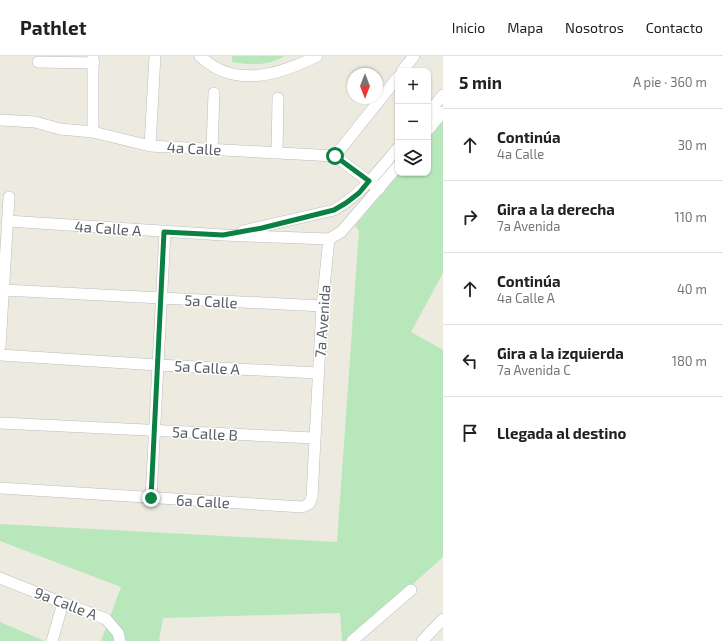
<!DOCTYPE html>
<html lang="es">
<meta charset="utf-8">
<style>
body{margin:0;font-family:"Exo 2",sans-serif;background:#f6f6f6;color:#202124}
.controls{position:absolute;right:12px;top:12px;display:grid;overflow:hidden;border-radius:8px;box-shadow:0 1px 3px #0004}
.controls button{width:36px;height:36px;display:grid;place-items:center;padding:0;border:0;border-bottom:1px solid #e0e0e0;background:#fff;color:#202124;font:20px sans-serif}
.compass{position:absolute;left:347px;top:12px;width:36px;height:36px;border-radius:50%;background:#fff;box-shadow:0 1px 3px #0004;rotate:180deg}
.stop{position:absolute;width:12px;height:12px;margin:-9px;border:3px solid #0b8043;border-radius:50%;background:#fff}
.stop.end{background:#0b8043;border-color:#fff;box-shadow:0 1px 4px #0008}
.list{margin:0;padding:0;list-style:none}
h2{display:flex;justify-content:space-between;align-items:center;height:52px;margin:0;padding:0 16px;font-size:17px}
h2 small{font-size:13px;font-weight:400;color:#757577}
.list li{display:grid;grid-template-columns:26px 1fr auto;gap:12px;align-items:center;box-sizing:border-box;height:72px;padding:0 16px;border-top:1px solid #e0e0e0}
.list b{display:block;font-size:15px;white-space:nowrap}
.list p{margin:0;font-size:13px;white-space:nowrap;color:#757577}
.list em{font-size:13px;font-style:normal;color:#757577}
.icon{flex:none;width:22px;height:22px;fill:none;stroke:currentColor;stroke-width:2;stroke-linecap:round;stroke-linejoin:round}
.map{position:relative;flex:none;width:443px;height:585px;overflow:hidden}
header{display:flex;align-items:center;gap:24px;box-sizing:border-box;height:56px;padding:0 20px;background:#fff;border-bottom:1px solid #e0e0e0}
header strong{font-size:19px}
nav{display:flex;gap:22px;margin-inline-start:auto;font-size:14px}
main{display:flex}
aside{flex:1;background:#fff}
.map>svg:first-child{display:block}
.green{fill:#b8e7bc}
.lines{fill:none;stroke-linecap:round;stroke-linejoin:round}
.minor-casing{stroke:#babcc3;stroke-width:12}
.minor{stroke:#fff;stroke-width:11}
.route{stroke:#0b8043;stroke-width:5}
.labels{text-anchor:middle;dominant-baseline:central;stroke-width:3;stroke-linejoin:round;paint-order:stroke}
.street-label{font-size:15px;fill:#585c62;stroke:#fff}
</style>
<header>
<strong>Pathlet</strong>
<nav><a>Inicio</a><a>Mapa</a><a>Nosotros</a><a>Contacto</a></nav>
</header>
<main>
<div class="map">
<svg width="443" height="585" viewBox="0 0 443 585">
<rect width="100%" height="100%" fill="#edebdf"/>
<!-- green -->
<path class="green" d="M232 0H285C268 10 251 9 232 6Z
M443 63V217L411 276 443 294V501L350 585H342L340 557 163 562 159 585H101L121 531 0 485V468L337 486 359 175 355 170 400 117H428V81Z
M0 566 45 585H0Z"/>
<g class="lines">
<!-- minor casing -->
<g class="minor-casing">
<path id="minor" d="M200 0C234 33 279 19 317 0
M38 6 94 7
M402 15 414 0
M428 57 443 39
M0 64 35 66 60 73 93 76 150 90 335 100 379 133
M428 74 443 56
M93 76V0
M150 90 155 0
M212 94 214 37
M277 96 278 42
M335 100 398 21
M7 165 223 179 329 183
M243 175 334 154C361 139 378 115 398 92
M329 183 341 176 398 110
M3 234 322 250
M0 291 9 141
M0 299 158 309 318 317
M0 367 314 382
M0 432 302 451 309 448 312 441 322 250 329 183
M151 442 165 176
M0 522 63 547 106 563 118 577 120 585
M52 585 63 547
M352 585 411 534
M422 585 443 563"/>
</g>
<!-- minor -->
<use href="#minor" class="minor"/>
</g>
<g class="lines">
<!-- route -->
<path class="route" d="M151 442 164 176 223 179 262 172 334 154 346 147 359 137 369 125 335 100"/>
</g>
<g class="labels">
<!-- street labels -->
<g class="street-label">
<text transform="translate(194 92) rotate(3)">4a Calle</text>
<text transform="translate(108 172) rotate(4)">4a Calle A</text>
<text transform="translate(211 245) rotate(3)">5a Calle</text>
<text transform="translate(322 265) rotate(-86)">7a Avenida</text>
<text transform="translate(207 311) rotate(3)">5a Calle A</text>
<text transform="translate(205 377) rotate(3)">5a Calle B</text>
<text transform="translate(203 445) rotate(3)">6a Calle</text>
<text transform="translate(66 547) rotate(21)">9a Calle A</text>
</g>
</g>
</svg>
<div class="controls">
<button>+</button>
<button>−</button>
<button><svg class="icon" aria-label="layers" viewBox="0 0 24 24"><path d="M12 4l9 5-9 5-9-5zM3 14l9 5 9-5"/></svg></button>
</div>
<svg class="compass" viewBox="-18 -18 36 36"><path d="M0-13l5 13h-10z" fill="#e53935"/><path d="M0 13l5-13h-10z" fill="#757577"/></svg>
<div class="stop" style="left:335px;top:100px"></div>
<div class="stop end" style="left:151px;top:442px"></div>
</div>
<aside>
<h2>5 min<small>A pie · 360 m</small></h2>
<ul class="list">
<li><svg class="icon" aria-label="ahead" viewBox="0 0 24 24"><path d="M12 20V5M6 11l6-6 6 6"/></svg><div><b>Continúa</b><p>4a Calle</p></div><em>30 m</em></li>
<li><svg class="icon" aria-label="right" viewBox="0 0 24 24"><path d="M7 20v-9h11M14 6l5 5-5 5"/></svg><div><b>Gira a la derecha</b><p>7a Avenida</p></div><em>110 m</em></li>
<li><svg class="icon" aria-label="ahead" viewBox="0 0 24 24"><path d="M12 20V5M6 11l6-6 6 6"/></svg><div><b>Continúa</b><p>4a Calle A</p></div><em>40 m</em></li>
<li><svg class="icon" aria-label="left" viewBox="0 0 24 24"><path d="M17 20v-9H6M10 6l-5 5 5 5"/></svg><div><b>Gira a la izquierda</b><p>7a Avenida C</p></div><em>180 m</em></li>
<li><svg class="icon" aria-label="arrive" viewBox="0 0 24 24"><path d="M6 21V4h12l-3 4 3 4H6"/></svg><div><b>Llegada al destino</b></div></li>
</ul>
</aside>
</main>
